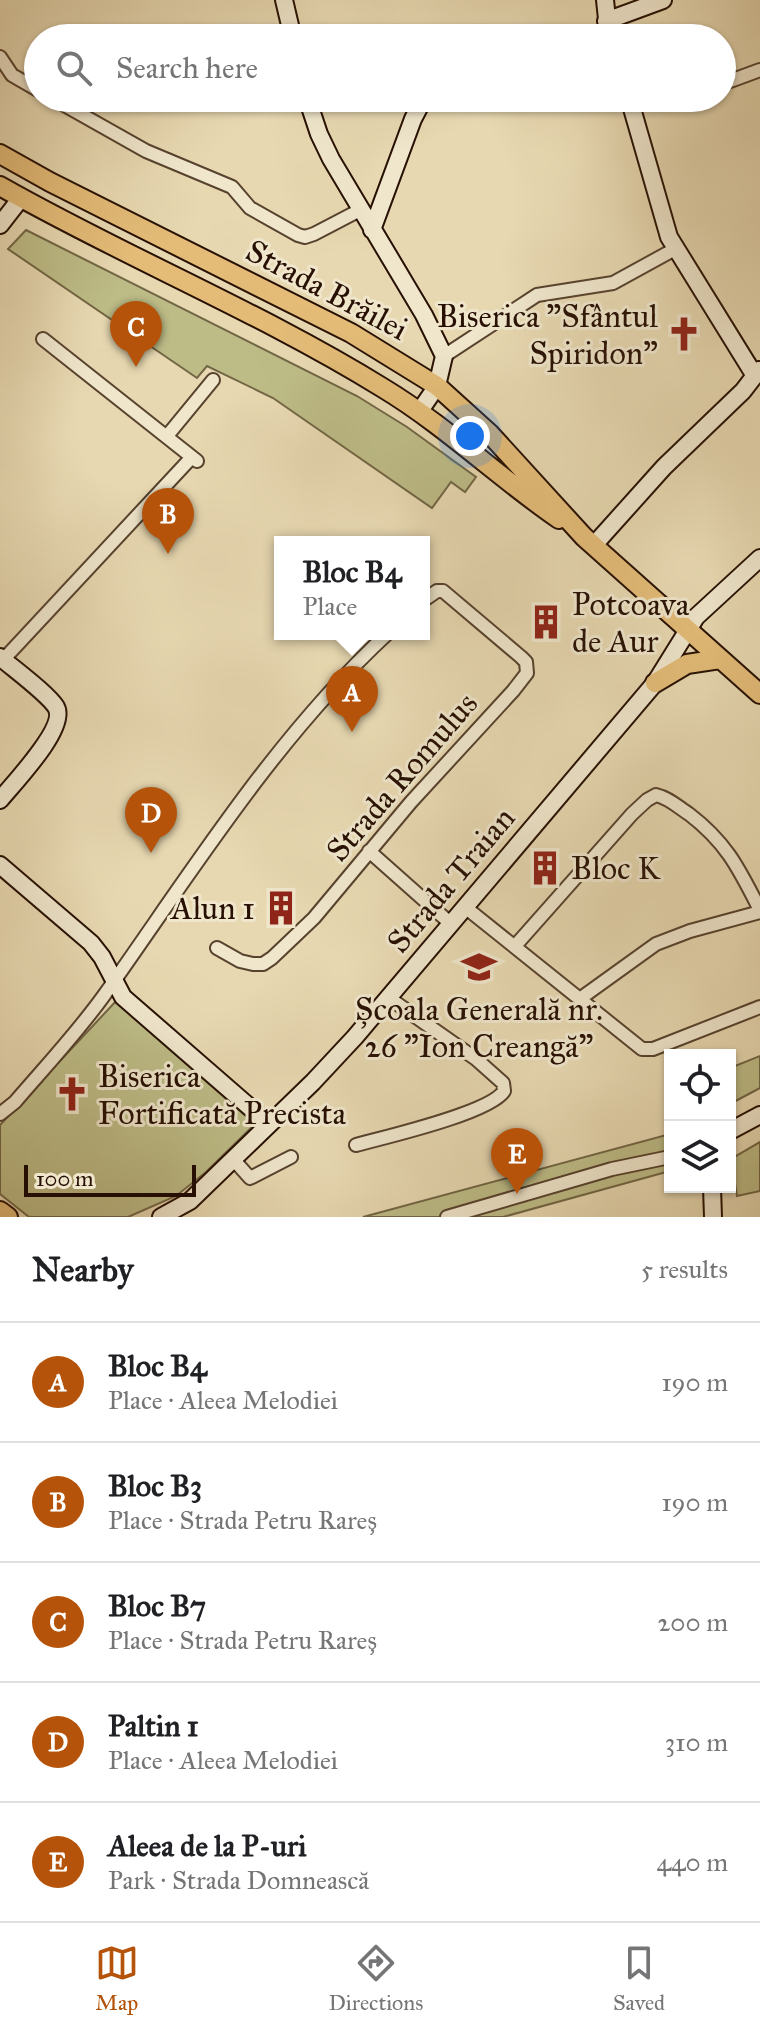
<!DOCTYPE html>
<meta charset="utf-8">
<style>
body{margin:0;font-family:"IM FELL Great Primer",serif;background:#f6f6f6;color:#202124}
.controls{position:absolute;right:24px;bottom:24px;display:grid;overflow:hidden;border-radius:0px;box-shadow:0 2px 6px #0004}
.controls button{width:72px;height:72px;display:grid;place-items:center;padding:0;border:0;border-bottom:2px solid #e0e0e0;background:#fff;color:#202124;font:40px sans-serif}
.scale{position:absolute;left:24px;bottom:20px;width:172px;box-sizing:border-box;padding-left:8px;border:4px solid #271003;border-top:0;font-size:22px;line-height:28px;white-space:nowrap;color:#271003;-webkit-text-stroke:6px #efe6cc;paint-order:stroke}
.you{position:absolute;left:470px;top:436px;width:28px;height:28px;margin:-20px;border:6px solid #fff;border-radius:50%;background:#1a73e8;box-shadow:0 0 0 12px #1a73e833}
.badge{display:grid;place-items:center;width:52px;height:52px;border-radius:50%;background:#b45309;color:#fff;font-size:26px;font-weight:700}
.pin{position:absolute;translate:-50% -66px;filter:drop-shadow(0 2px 4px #0008)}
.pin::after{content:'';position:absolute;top:42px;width:28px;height:24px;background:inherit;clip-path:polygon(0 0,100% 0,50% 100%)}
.popup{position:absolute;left:274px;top:536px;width:156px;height:104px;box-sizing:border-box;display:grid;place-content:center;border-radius:0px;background:#fff;filter:drop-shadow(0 2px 6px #0005);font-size:26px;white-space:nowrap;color:#757577}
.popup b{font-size:30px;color:#202124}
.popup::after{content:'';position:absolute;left:50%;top:100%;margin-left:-16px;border:16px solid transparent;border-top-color:#fff}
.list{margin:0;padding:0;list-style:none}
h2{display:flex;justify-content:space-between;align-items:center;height:104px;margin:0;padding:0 32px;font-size:34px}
h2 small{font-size:26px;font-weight:400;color:#757577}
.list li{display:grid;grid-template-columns:52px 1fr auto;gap:24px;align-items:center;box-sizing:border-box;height:120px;padding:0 32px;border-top:2px solid #e0e0e0}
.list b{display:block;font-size:30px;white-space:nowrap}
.list p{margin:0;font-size:26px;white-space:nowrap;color:#757577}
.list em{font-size:26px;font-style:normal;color:#757577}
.icon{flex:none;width:44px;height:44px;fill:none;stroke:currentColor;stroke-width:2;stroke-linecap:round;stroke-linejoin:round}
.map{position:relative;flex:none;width:760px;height:1217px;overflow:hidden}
.search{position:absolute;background:#fff;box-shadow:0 2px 6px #0004;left:24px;right:24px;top:24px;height:88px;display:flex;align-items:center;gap:20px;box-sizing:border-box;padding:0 28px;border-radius:44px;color:#757577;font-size:30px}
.sheet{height:704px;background:#fff}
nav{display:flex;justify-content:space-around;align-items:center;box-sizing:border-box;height:112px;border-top:2px solid #e0e0e0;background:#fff;font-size:22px;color:#757577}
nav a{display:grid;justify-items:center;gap:4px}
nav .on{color:#b45309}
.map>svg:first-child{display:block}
.green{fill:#bdbc87;stroke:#726645;stroke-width:2}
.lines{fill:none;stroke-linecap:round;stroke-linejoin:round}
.street-casing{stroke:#57422e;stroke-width:16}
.secondary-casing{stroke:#271003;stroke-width:20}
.primary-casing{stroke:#271003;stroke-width:22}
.street{stroke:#efe6cc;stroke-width:12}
.secondary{stroke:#efe6cc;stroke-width:16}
.primary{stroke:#e4bc78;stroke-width:18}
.labels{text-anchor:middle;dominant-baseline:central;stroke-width:6;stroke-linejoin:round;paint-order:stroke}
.street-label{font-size:32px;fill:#271003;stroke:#efe6cc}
.poi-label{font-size:32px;fill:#271003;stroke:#efe6cc;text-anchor:start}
</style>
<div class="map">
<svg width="760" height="1217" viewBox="0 0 760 1217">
<rect width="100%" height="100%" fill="#e7d8b1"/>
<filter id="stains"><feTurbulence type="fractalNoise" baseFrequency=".0025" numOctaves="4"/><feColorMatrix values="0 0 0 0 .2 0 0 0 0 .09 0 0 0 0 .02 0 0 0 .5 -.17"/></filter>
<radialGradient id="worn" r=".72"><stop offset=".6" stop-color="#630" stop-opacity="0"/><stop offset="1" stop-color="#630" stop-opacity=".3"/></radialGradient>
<!-- green -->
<path class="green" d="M26 230 357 396 407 427 476 477 465 492 451 482 432 508 273 398 207 366 197 378 8 249Z
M118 999 257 1122 206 1172 176 1196 128 1217H29L0 1194V1125Z
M760 1056V1088L730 1104V1068Z
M670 1134V1171L503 1217H363Z
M760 1142V1191L737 1196 731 1159Z"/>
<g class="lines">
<!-- street casing -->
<g class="street-casing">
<path id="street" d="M0 57 12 75 38 90
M722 84 760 70
M52 98 146 151 232 187 250 208 298 235 305 237 314 234 360 210
M631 106 663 98
M43 339 197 461
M444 356 537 295 613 283 675 249
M167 436 213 380
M3 660 192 457
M369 851 450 923
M465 907 642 1049H653L760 1007
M515 946 632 814 647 800 656 795C669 798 678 807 689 814 727 843 739 869 760 910
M217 948 240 961 253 964H263L272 958 314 918 411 802 513 691 527 673 526 662 521 657 443 591H437L424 600
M581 998 656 944 690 931 760 912
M0 1114 15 1102C45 1067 78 1032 105 994 193 870 275 738 387 634
M356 1145C385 1137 490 1113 504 1091L503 1083 476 1059 389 998
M233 1159 250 1178 291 1157
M447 1217 612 1169 670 1157"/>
</g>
<!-- secondary casing -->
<g class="secondary-casing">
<path id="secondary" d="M284 0 293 38
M605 0 609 38
M606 21 663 0
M307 98 319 134 331 159 424 315 444 356 437 386 419 412
M629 98 669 237 755 376
M0 225 21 198
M372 230 413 119 424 98
M594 545 664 467 743 391 759 370
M0 657C14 669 48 694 56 707 68 727 13 784 0 800
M0 865 91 943 102 957 123 997 269 1124
M730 1131 760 1115
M712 1187 713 1217
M161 1217 190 1201 313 1082 355 1037 655 683 696 617 760 558"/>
</g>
<!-- primary casing -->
<g class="primary-casing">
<path id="primary" d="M0 154 50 182 351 333 437 386 490 434 584 537 760 694
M0 186C125 257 260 312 383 388 446 426 499 478 559 519
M655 683 687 664 720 659
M0 1211 8 1217"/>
</g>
<!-- street -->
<use href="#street" class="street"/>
<!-- secondary -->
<use href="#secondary" class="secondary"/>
<!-- primary -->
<use href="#primary" class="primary"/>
</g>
<!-- icons -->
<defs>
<g id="church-bare" transform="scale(2.76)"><path d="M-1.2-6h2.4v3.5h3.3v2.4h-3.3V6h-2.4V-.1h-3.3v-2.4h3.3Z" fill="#8f2418" stroke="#efe6cc" stroke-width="2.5" paint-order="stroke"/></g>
<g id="building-bare" transform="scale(2.76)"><path d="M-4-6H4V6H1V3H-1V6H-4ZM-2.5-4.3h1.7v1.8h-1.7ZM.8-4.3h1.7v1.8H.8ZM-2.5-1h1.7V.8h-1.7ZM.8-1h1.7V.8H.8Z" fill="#8f2418" stroke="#efe6cc" stroke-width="2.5" paint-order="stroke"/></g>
<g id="school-bare" transform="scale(2.76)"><path d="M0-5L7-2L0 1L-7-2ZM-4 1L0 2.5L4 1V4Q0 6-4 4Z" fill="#8f2418" stroke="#efe6cc" stroke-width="2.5" paint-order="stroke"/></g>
</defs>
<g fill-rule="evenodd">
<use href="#church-bare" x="684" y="334"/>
<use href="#building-bare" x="546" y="622"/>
<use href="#building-bare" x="545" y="868"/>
<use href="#building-bare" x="281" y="908"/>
<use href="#school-bare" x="479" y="967"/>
<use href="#church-bare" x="72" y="1094"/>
</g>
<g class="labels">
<!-- street labels -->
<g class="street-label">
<text transform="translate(327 290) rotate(28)">Strada Brăilei</text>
<text transform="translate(402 777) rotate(-49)">Strada Romulus</text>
<text transform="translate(451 880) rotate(-50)">Strada Traian</text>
</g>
<!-- poi labels -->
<g class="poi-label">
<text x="658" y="316" text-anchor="end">Biserica "Sfântul<tspan x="658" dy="37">Spiridon"</tspan></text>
<text x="572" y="604">Potcoava<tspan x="572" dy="37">de Aur</tspan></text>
<text x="571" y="868">Bloc K</text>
<text x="255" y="908" text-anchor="end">Alun 1</text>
<text x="479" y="1009" text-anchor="middle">Școala Generală nr.<tspan x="479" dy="37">26 "Ion Creangă"</tspan></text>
<text x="98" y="1076">Biserica<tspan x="98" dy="37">Fortificată Precista</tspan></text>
</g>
</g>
<rect width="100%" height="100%" filter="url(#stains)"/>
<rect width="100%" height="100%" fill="url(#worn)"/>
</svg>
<div class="controls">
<button><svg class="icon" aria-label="locate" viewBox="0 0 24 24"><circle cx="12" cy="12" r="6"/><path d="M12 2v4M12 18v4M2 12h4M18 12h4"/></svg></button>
<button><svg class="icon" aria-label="layers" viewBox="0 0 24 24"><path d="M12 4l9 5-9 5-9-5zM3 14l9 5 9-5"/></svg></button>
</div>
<div class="scale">100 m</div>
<div class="you"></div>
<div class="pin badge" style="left:352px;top:732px">A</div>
<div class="popup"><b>Bloc B4</b>Place</div>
<div class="pin badge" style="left:168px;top:554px">B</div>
<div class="pin badge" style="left:136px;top:367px">C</div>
<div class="pin badge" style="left:151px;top:853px">D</div>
<div class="pin badge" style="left:517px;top:1194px">E</div>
<div class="search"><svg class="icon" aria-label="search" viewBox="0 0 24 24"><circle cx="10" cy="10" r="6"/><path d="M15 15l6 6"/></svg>Search here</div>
</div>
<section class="sheet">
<h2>Nearby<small>5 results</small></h2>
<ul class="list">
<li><span class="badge">A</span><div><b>Bloc B4</b><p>Place · Aleea Melodiei</p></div><em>190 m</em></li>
<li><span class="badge">B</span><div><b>Bloc B3</b><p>Place · Strada Petru Rareș</p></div><em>190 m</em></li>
<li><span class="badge">C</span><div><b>Bloc B7</b><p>Place · Strada Petru Rareș</p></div><em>200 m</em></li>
<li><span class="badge">D</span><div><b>Paltin 1</b><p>Place · Aleea Melodiei</p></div><em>310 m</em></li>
<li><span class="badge">E</span><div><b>Aleea de la P-uri</b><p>Park · Strada Domnească</p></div><em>440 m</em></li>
</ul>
</section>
<nav>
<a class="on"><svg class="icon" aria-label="map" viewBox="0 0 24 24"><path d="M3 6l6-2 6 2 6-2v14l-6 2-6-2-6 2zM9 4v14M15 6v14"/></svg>Map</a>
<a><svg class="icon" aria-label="directions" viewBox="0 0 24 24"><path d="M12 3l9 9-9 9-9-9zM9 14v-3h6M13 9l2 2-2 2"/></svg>Directions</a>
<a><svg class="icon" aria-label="saved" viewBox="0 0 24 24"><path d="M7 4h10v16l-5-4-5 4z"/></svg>Saved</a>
</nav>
